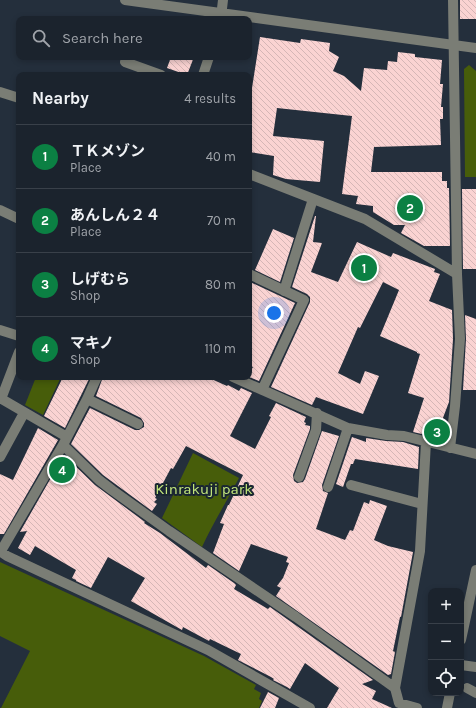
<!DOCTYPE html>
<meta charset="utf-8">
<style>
body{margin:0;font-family:Karla,"Noto Sans JP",sans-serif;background:#242b35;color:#f1f3f6}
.controls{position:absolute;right:12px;bottom:12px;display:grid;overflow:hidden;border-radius:8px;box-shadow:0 2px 6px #0003}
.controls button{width:36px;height:36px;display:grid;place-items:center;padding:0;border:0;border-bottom:1px solid #394049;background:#1b232d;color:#f1f3f6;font:20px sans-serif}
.you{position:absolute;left:274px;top:313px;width:14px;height:14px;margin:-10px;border:3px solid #fff;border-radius:50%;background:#1a73e8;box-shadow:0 0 0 6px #1a73e833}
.badge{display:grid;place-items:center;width:26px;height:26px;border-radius:50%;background:#0b8043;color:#fff;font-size:13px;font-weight:700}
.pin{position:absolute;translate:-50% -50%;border:2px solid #fff;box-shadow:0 1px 4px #0006}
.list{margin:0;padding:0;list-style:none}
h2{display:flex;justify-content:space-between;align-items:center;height:52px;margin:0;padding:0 16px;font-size:17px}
h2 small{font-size:13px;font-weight:400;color:#a0a4aa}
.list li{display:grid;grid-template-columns:26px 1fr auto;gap:12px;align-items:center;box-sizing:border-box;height:64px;padding:0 16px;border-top:1px solid #394049}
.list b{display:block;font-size:15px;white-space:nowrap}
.list p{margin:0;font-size:13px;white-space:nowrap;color:#a0a4aa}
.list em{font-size:13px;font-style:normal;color:#a0a4aa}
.icon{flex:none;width:22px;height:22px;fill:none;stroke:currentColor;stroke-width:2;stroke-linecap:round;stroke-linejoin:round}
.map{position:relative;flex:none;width:476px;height:708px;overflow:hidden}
.search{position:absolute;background:#1b232d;box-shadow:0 2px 6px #0003;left:16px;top:16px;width:236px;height:44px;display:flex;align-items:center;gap:10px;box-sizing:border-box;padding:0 14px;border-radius:8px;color:#a0a4aa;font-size:15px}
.panel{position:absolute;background:#1b232d;box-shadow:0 2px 6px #0003;left:16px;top:72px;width:236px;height:308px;border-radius:8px}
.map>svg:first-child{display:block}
.park{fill:#475d0a}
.building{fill:url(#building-back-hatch)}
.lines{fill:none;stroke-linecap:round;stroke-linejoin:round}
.minor{stroke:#7a7d75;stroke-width:10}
.labels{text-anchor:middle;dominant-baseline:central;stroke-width:4;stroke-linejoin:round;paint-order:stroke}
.park-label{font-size:15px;fill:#c2e67c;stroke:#1a2632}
</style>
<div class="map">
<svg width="476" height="708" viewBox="0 0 476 708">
<defs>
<pattern id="building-back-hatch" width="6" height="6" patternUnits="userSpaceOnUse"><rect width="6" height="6" fill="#fad3d2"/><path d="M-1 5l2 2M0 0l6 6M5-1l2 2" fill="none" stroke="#d5b6b6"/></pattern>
</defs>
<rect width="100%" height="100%" fill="#242f3c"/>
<!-- park -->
<path class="park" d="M469 65 476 71V177H465L464 69Z
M36 377H61L43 415 25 405Z
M193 453 239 478C227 501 213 523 202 547L162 518Z
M0 562 204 656 256 685 254 689 261 693 259 699 262 701 259 708H1L30 651 0 636Z"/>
<!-- building -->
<path class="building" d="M460 0H476V19H460Z
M260 37 300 43 301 39 330 43 329 51 339 57 333 71 344 76 361 91 364 68 387 70 388 61 397 62 398 52 415 54V57L442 60 440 84H443L441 107H443V119H440L441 145 374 147 371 172H442V181H447V188H449L450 246H424L401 233 405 225H394L373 212V206L356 204 358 196 342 194 352 116 277 108 273 136 324 141 320 182 286 179 273 175 274 156 249 152V107Z
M171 57H194L187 75 167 68Z
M462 189H476V269H463Z
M315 216H316L313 242 322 243 311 272 338 282 357 242 391 257 393 253 435 269 434 272 440 274 429 301 452 310 453 339 449 402 441 423 446 424 444 439 413 432 424 398 408 393 420 354 417 353V352L380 336 399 290 383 282 360 328 358 327 338 373 360 384 365 371 379 376 363 414 316 397 312 405 271 387 310 302V297L307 294 292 287Z
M273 229 294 238 280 282 255 270Z
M250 282 295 303 259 381 249 377V374L253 367 249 366V285Z
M465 315 476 319V390H463L466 339Z
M63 377H90L65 428 44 416Z
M103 377H207L227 386 228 385 239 391 241 388 252 393 230 436 255 449 271 417 269 416 276 403 306 417 304 422 306 423 305 425 310 426V429L293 475 294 481 297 483 303 482 305 479 322 431 339 436 322 485 323 491 328 493 316 529 345 540 350 530 353 531 364 502 369 504 370 500 387 506 374 540 388 546 413 552 401 617H400L393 651 395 652 391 674 388 675 276 596 281 588 277 586 283 578 289 563 286 562 288 557 251 544 239 571 213 553 224 524 220 523 228 505H229L243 475 186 446 173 469 171 468 155 498 157 499 154 502 157 504 152 511 103 475 71 444 90 408 135 430H139L144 427V423L141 418 96 396Z
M38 428 58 440 4 534H0V474L13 480Z
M352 437 366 442V438L386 441 403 442 419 447 418 469 355 459 353 464H351L343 487 336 484Z
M64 455 95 485 145 522 144 523 160 533 206 568 208 565 234 583 236 585 234 589 268 609 270 607 373 680 362 684 376 691 372 699 392 708H327L339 688 305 663 290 689 287 687 273 680 274 679 271 677 238 660 241 654 210 639 209 641 183 627 182 630 131 601 145 578 108 557 91 588 76 581V580L72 578 76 570 35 546 30 555 18 548 27 531 20 532Z
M268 692 279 698 275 708H260Z"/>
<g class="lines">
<!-- minor -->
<path class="minor" d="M125 0 476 48
M221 17 223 0
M125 62 161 75
M203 75 209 57
M0 92 19 98
M249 174 365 219 457 274
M0 210 19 219
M249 274 304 300 262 390
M284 291 313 199
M0 330 19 336
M97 377 87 399 63 445 99 480 112 490 169 531 296 617 395 688 399 703 417 708
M233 377 348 428 387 435 404 436 476 454
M0 398 67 437
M1 399 19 352
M87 399 138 424
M450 448 455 406 460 339 457 274 453 0
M0 457 24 413
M299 477 316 430 317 413
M351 485 422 504
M328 487 348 428
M0 551 7 556 208 650 310 708
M1 551 63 445
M461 640 476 570
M461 665 476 667
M395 688 420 551 426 442
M467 688 476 693
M447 708 450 693"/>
</g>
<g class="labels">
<!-- park labels -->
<g class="park-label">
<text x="204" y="489">Kinrakuji park</text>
</g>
</g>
</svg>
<div class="controls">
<button>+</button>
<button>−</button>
<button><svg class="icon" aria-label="locate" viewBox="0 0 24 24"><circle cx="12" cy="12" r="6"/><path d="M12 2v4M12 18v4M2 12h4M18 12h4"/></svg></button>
</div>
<div class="you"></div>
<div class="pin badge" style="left:364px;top:268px">1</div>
<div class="pin badge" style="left:410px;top:208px">2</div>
<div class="pin badge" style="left:437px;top:432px">3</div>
<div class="pin badge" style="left:62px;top:470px">4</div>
<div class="search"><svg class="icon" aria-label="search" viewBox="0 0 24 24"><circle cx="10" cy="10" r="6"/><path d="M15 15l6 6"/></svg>Search here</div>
<section class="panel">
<h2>Nearby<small>4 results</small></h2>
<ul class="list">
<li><span class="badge">1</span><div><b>ＴＫメゾン</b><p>Place</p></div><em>40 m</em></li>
<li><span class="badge">2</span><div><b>あんしん２４</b><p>Place</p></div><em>70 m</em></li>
<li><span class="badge">3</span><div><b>しげむら</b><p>Shop</p></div><em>80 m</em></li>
<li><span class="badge">4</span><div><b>マキノ</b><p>Shop</p></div><em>110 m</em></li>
</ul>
</section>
</div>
